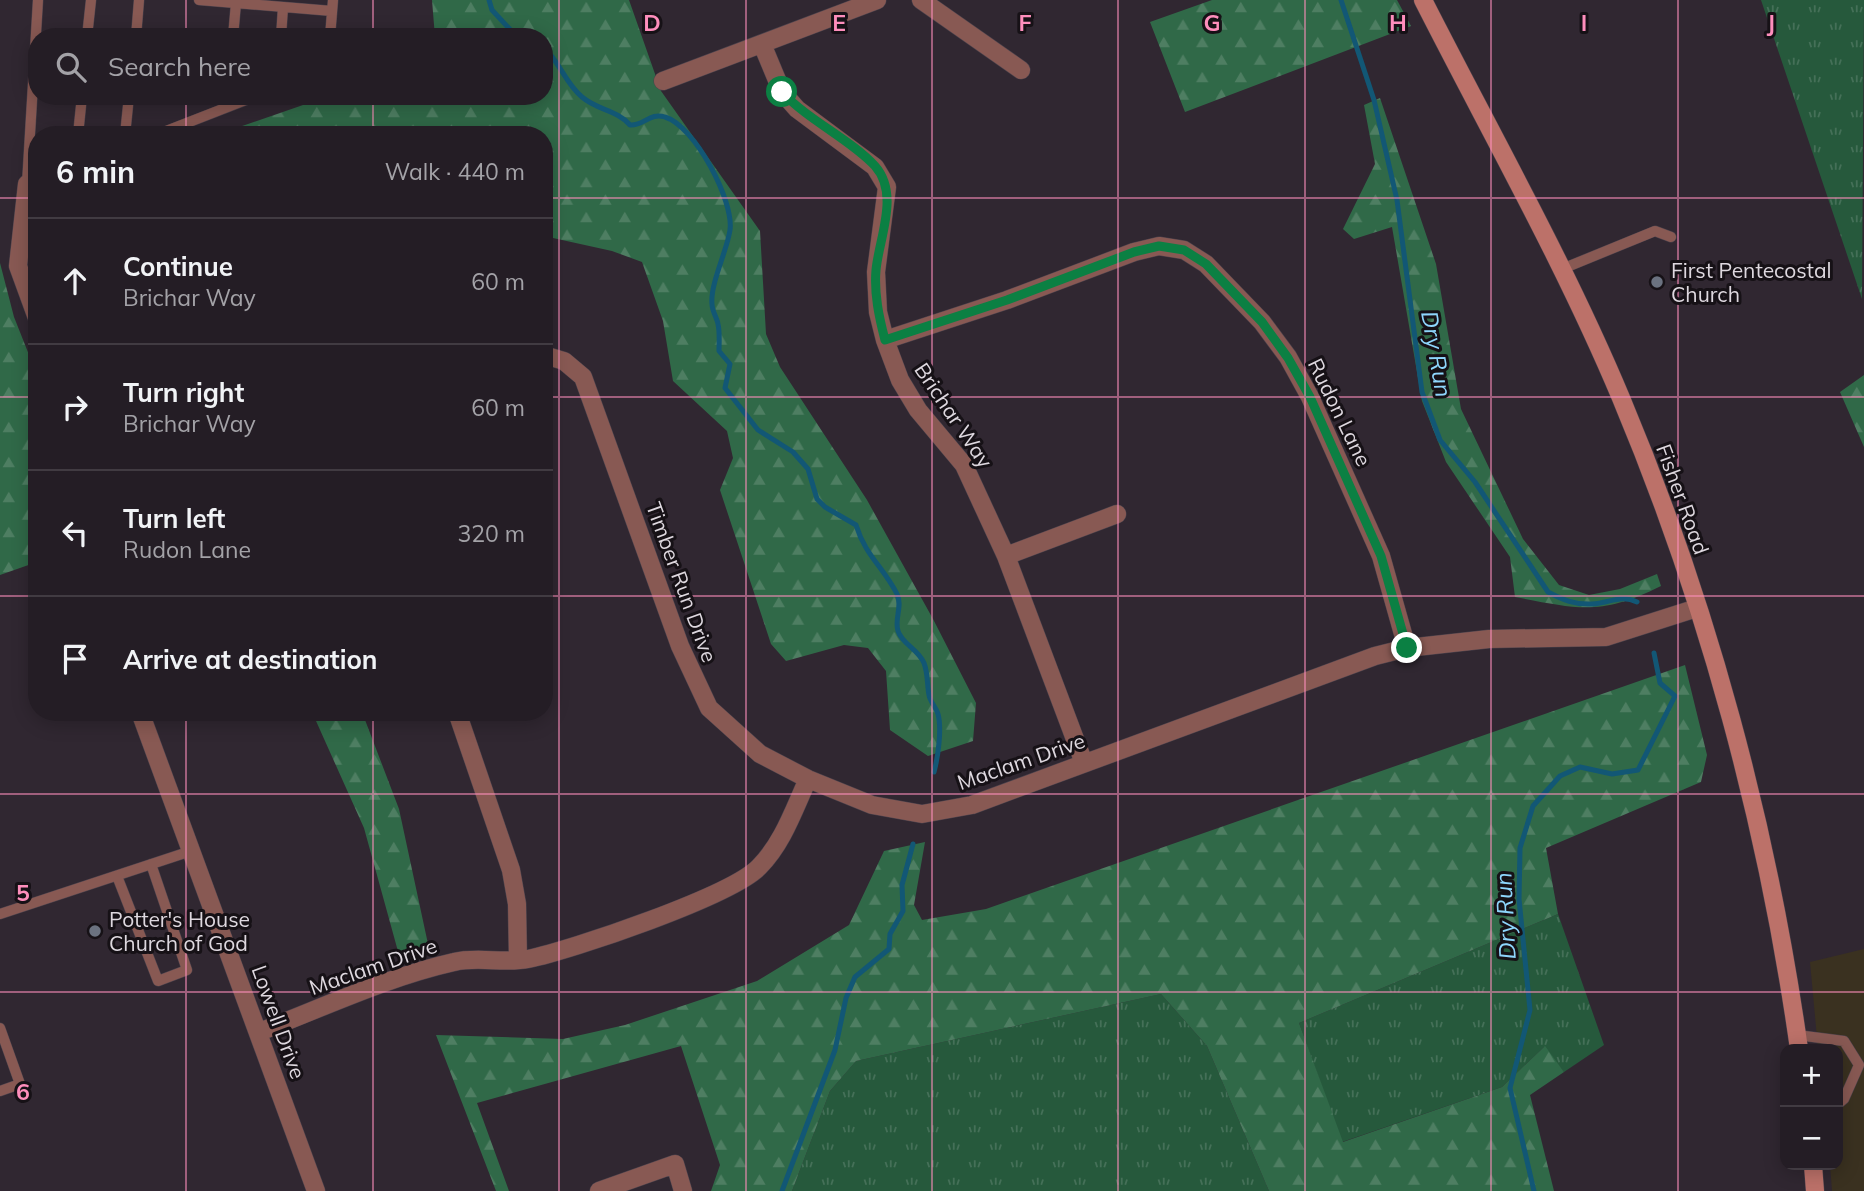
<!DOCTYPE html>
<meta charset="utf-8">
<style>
body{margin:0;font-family:Mulish,sans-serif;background:#2c262d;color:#f1f3f6}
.controls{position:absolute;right:21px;bottom:21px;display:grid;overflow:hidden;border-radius:14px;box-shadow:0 4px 18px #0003}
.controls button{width:63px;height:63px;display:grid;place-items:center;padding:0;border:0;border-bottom:2px solid #413b42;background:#241d25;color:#f1f3f6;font:35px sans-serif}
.stop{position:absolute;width:21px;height:21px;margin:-16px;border:5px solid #0b8043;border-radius:50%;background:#fff}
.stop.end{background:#0b8043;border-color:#fff;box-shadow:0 2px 7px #0008}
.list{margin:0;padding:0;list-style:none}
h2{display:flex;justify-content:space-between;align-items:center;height:91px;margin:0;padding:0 28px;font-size:30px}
h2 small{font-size:23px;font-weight:400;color:#a3a2a7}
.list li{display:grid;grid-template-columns:46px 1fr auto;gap:21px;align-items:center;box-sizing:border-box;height:126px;padding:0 28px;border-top:2px solid #413b42}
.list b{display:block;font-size:26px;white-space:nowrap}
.list p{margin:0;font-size:23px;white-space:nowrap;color:#a3a2a7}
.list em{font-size:23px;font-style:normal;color:#a3a2a7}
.icon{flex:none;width:38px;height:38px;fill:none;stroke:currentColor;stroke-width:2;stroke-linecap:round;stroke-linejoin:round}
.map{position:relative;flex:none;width:1864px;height:1191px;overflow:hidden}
.search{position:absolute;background:#241d25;box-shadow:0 4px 18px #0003;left:28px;top:28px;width:525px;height:77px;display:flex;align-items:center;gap:18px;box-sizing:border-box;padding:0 24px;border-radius:28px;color:#a3a2a7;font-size:26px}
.panel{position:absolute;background:#241d25;box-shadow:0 4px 18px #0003;left:28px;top:126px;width:525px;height:595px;border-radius:28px}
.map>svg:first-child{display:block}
.industrial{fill:#3a3120}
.grass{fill:url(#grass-tufts)}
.forest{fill:url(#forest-firs)}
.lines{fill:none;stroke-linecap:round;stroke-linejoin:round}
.stream{stroke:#125775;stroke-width:5}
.lane-casing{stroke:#4c434d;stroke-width:11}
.street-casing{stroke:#4c434d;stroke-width:19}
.secondary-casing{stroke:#4c434d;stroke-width:19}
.lane{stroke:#885953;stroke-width:10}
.street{stroke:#885953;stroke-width:18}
.secondary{stroke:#bc7169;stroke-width:18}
.route{stroke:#0b8043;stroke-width:9}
.grid{fill:none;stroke:#fe8ebc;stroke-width:2;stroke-opacity:0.55}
.worship-dot{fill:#6b7280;stroke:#161116;stroke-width:2.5}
.labels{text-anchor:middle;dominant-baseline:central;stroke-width:6;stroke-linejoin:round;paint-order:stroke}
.poi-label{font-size:21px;fill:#ded8df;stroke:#161116;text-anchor:start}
.street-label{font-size:21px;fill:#ded8df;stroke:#161116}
.water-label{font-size:23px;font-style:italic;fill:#8ed6fc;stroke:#161116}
.grid-label{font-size:23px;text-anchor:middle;font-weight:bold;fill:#fe8ebc;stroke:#161116;stroke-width:6;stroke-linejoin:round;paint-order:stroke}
</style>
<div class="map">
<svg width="1864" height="1191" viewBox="0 0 1864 1191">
<defs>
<pattern id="grass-tufts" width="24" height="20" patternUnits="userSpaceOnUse" patternTransform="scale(1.75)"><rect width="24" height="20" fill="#26593c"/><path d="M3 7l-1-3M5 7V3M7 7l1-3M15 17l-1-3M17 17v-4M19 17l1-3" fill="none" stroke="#457058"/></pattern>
<pattern id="forest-firs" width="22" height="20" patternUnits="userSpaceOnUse" patternTransform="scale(1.75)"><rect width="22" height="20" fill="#306948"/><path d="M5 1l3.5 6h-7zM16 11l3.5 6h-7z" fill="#4e7e62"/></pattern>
</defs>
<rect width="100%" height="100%" fill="#302731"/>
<!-- industrial -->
<path class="industrial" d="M1864 949V1191H1832L1830 1165H1838V1049H1818L1810 962Z"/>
<!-- grass -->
<path class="grass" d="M1761 0H1864L1862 299Z
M37 235V290L30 272Z
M1558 914 1604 1045 1564 1072 1544 1047 1502 1087 1342 1142 1299 1023Z
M1161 994 1207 1046 1269 1191H792L830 1091 856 1061Z"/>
<!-- forest -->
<path class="forest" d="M432 0H629L661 91 760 231 766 334 780 367 867 500 933 619 976 703 973 741 928 756 890 730 886 671 868 648 844 645 786 661 771 644 720 490 733 458 727 431 673 381 663 321 642 262 612 251 544 236V135H216L329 96H544V37H435Z
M1212 0H1397L1411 26 1185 112 1150 22Z
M1380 98 1436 264 1461 409 1523 539 1559 585 1589 595 1620 589 1657 574 1661 586C1601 616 1578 609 1515 597L1510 557 1446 462 1422 401 1392 227 1354 239 1343 229 1375 164 1364 105Z
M0 263 14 317 37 375V562L0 575Z
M1864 375V447L1840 392Z
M1685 665 1707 755 1701 782 1546 848 1558 914 1299 1023 1343 1142 1502 1087 1545 1046 1564 1072 1530 1095 1554 1191H1269L1207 1046 1161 994 856 1061 830 1091 792 1191H711L720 1165 681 1046 477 1103 509 1191H496L436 1035 563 1039 625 1025 757 981 849 925 884 851 925 842 914 905 922 920 986 909Z
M312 712H362L399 809 428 944 399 955 364 828Z"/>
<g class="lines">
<!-- stream -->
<path class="stream" d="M489 0 492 10 517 37
M1341 0 1374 100 1397 200 1422 392 1440 440 1475 482 1548 592C1563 600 1575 605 1592 604 1610 603 1621 594 1637 602
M544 48C560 62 565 83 582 97 597 110 617 110 630 125 644 126 650 112 665 117 695 126 734 201 730 230 727 251 710 284 712 304 712 311 717 318 718 324 720 333 719 343 719 351L730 364 725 388 758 430 793 452 808 469 817 499 825 507 856 525C865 555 884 568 897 594 903 606 894 619 898 631 902 644 918 649 924 663 928 673 927 685 929 695 930 702 936 707 938 714 942 729 938 757 934 772
M782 1191 835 1050 846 998 855 977 889 949 890 934 903 911 902 885 913 844
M1534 1191 1510 1088 1530 1010 1519 899 1520 848 1533 806 1560 776 1580 767 1612 774 1638 770 1675 696 1660 683 1654 653"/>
<!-- lane casing -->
<g class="lane-casing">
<path id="lane" d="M199 0 332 11
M87 37 91 0
M136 37 139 0
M233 37 236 3
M281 37 283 7
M330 37 333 0
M78 135 82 96
M125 135 129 96
M156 135 256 96
M37 180 27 184 38 0
M1562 269 1655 231 1671 237
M117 876 158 981 187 970 151 864
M0 914 191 851
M0 1028 20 1084 0 1091
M1797 1035 1844 1041 1859 1065 1844 1099 1838 1104"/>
</g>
<!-- street casing -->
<g class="street-casing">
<path id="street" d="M921 0 1021 70
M762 44 782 92 797 109 875 167 887 187 876 272 878 312 885 340 900 380 918 410 964 465 1006 556 1084 763
M663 81 877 0
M27 184 18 266 37 318
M885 340 1007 300 1134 252 1159 246 1184 250 1206 264 1262 322 1288 357 1310 397 1381 556 1407 648
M544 355 564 361 583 377 680 646 709 708 760 754 808 779 872 805 922 814 972 805 1375 656 1407 648 1489 639 1606 637 1697 608
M1006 556 1117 514
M140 712 316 1191
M457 712 511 870 517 904 518 960
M259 1032C322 1008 387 977 454 962 478 956 504 964 528 959 572 950 731 896 759 867 783 843 794 809 808 779
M599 1191 675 1164 683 1191"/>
</g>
<!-- secondary casing -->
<g class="secondary-casing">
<path id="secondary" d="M1423 0C1490 132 1564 262 1621 398 1708 605 1768 828 1799 1049
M1813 1165 1815 1191"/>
</g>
<!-- lane -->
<use href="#lane" class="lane"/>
<!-- street -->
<use href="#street" class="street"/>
<!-- secondary -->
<use href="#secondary" class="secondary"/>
</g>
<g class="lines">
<!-- route -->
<path class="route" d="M782 92C809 121 850 139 875 166 900 194 879 238 876 270 874 294 879 317 885 340L1007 300 1134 252 1159 246 1184 250 1206 264 1262 322 1288 358 1310 397 1381 556 1407 648"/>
</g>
<!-- grid -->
<path class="grid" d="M186 0V37M373 0V37M559 0V1191M746 0V1191M932 0V1191M1118 0V1191M1305 0V1191M1491 0V1191M1678 0V1191M186 96V135M373 96V135M0 198H37M544 198H1864M0 397H37M544 397H1864M0 596H37M544 596H1864M186 712V1191M373 712V1191M0 794H1864M0 992H1864"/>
<!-- markers -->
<g class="worship-dot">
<circle cx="1657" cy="282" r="7"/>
<circle cx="95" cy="931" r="7"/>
</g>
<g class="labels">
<!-- poi labels -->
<g class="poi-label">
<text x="1671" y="270">First Pentecostal<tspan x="1671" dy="24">Church</tspan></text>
<text x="109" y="919">Potter's House<tspan x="109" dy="24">Church of God</tspan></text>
</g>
<!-- street labels -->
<g class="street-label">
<text transform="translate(1340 412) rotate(64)">Rudon Lane</text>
<text transform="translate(954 415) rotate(56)">Brichar Way</text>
<text transform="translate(1683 499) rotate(70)">Fisher Road</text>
<text transform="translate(682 582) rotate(70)">Timber Run Drive</text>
<text transform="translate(1021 761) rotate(-19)">Maclam Drive</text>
<text transform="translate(373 966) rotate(-19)">Maclam Drive</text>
<text transform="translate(279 1022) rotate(70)">Lowell Drive</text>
</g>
<!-- water labels -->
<g class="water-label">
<text transform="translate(1437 354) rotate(80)">Dry Run</text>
<text transform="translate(1505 916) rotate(-93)">Dry Run</text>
</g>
</g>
<g class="grid-label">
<text x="652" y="31">D</text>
<text x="839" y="31">E</text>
<text x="1025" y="31">F</text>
<text x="1212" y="31">G</text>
<text x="1398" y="31">H</text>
<text x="1584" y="31">I</text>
<text x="1771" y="31">J</text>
<text x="23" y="901">5</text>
<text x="23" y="1100">6</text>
</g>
</svg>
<div class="controls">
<button>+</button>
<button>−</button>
</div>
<div class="stop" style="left:782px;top:92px"></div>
<div class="stop end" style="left:1407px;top:648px"></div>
<div class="search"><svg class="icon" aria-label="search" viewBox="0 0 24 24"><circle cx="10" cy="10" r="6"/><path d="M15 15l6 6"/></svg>Search here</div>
<section class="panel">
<h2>6 min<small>Walk · 440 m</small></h2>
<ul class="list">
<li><svg class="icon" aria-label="ahead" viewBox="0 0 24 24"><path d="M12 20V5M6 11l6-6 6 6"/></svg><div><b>Continue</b><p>Brichar Way</p></div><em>60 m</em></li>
<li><svg class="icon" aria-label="right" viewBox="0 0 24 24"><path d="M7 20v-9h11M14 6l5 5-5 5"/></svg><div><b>Turn right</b><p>Brichar Way</p></div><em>60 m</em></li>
<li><svg class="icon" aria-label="left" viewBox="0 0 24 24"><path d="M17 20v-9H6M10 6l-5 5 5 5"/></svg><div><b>Turn left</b><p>Rudon Lane</p></div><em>320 m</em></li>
<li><svg class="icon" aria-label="arrive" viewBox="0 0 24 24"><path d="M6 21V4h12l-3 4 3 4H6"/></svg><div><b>Arrive at destination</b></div></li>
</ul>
</section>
</div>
